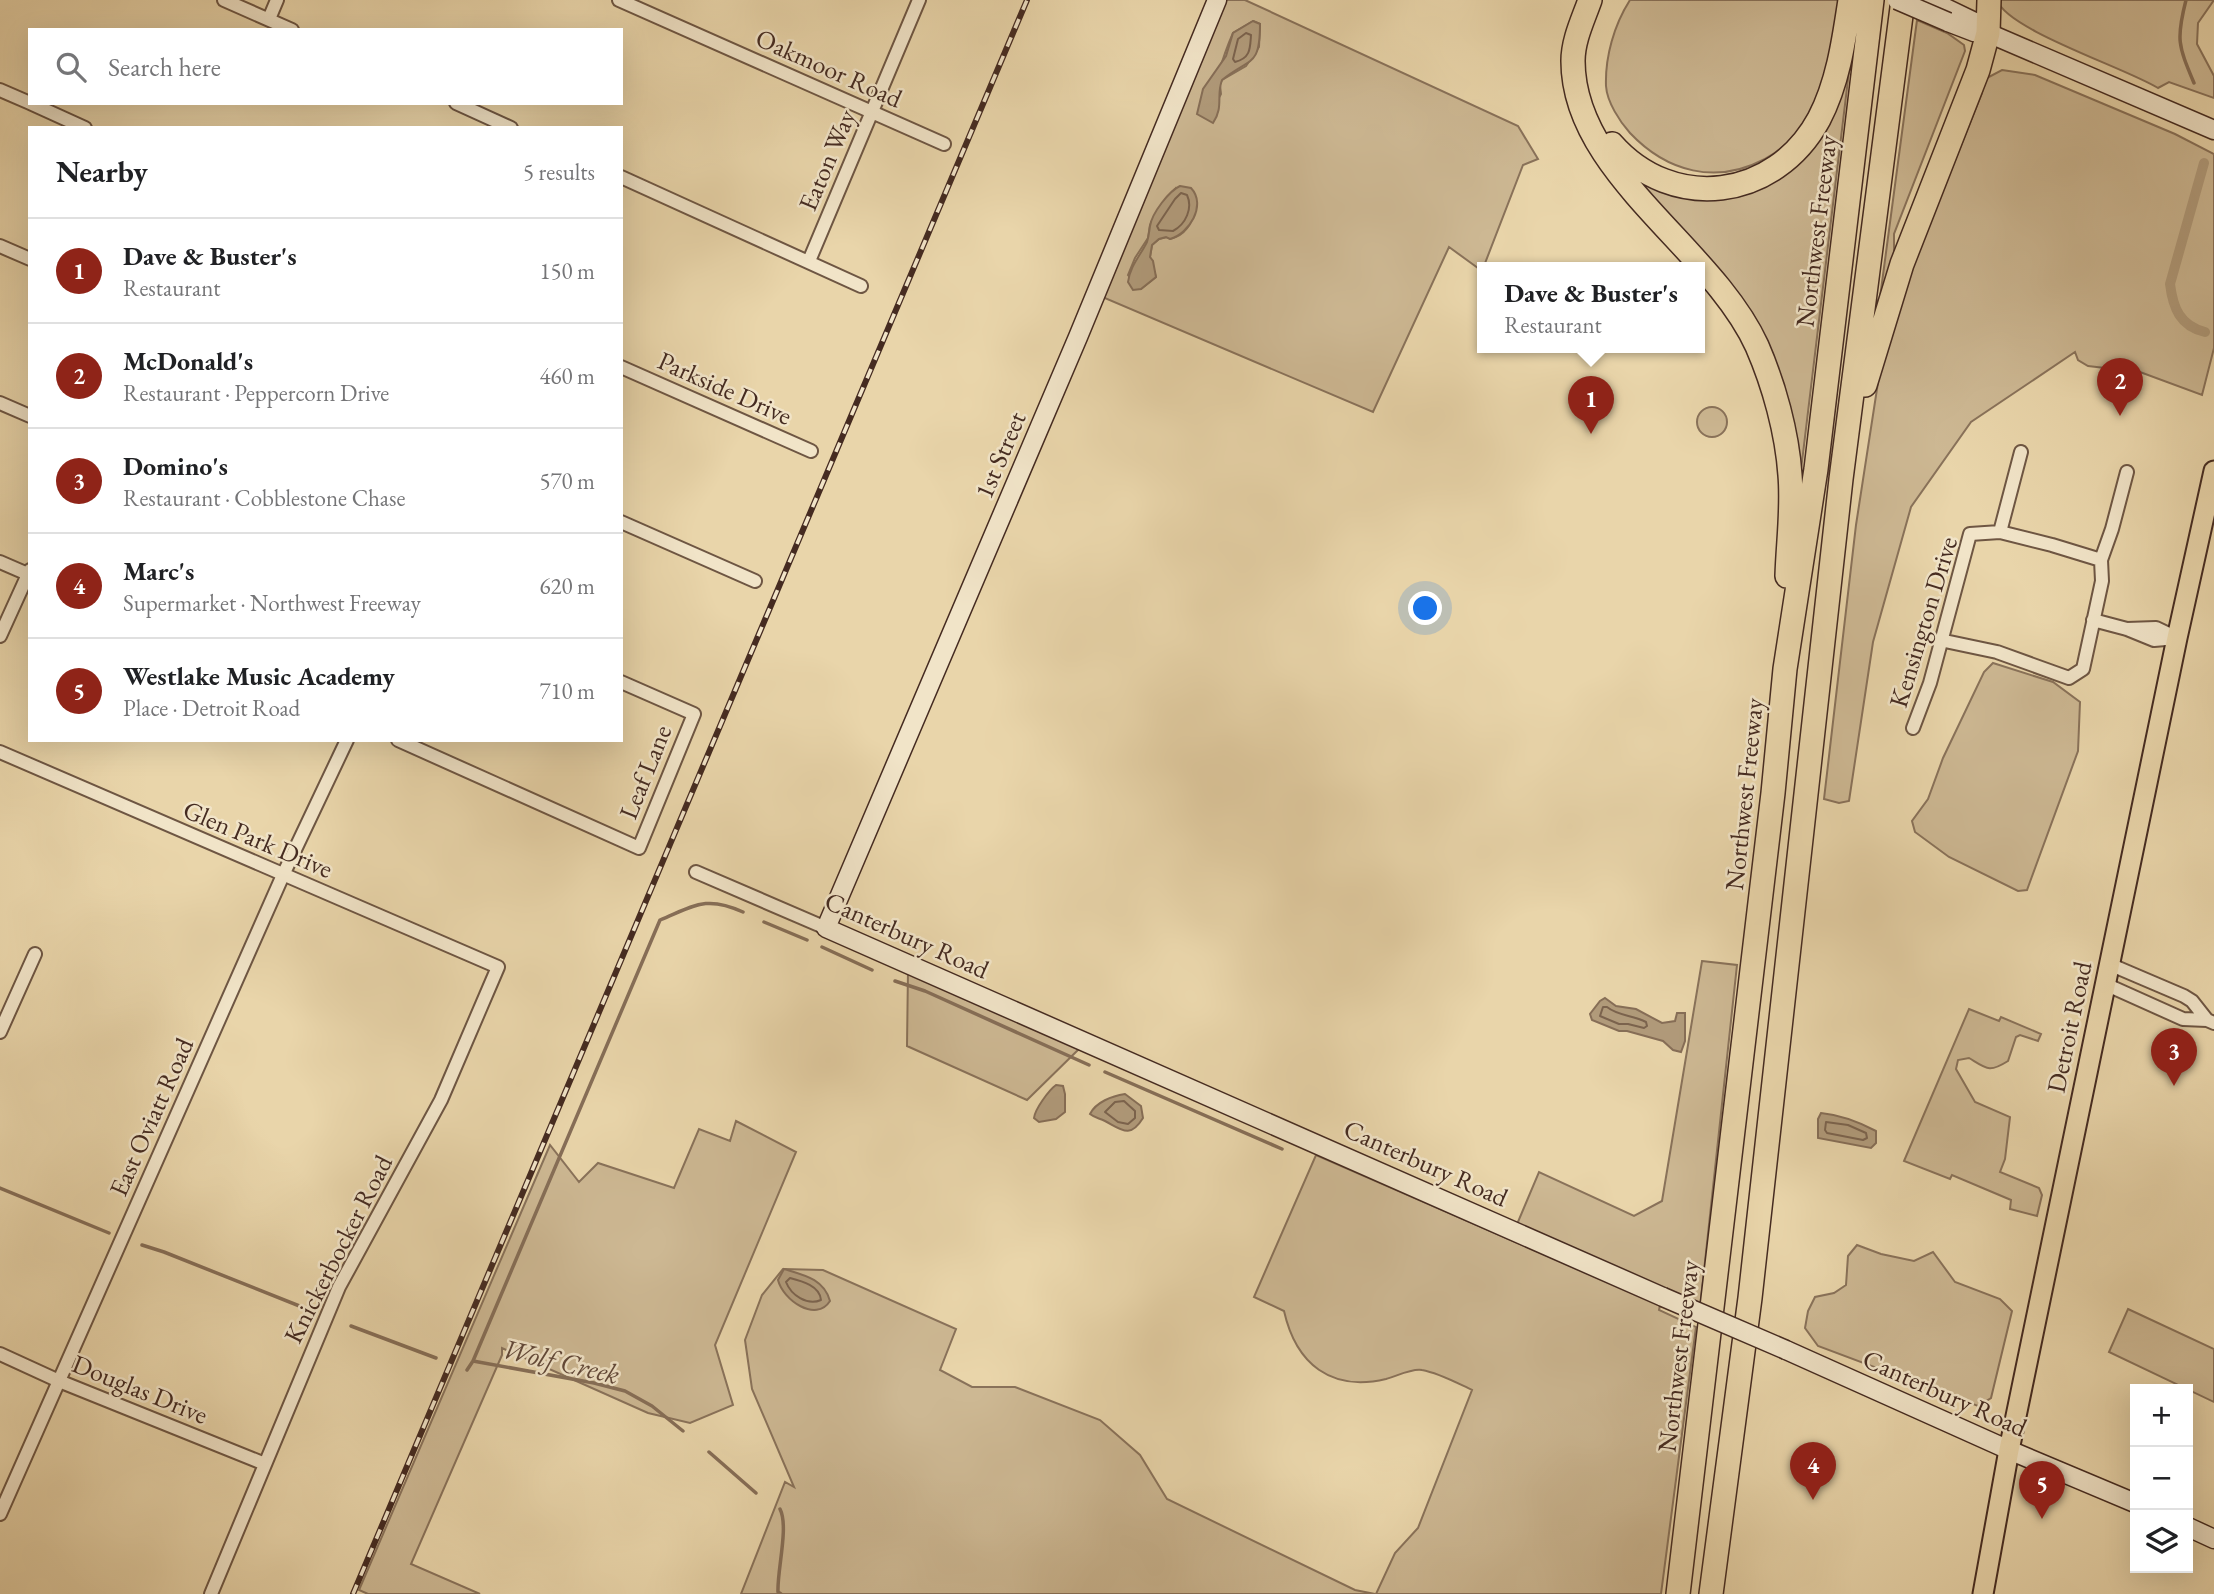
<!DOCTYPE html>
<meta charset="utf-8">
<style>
body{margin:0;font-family:"EB Garamond",serif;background:#f6f6f6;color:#202124}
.controls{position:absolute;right:21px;bottom:21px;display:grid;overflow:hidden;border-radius:0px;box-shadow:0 7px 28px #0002}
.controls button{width:63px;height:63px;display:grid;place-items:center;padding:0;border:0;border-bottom:2px solid #e0e0e0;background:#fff;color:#202124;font:35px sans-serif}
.you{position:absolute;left:1426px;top:609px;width:24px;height:24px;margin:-18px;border:5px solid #fff;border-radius:50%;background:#1a73e8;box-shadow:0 0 0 10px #1a73e833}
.badge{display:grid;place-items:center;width:46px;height:46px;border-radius:50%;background:#8f2418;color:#fff;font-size:23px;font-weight:700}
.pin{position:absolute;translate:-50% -58px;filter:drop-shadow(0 2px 4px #0008)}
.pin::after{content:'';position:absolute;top:37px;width:24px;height:21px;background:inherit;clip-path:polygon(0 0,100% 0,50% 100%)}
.popup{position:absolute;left:1477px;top:262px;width:228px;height:91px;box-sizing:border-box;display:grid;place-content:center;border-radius:0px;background:#fff;filter:drop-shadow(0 2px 5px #0005);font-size:23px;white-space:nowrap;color:#757577}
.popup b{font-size:26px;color:#202124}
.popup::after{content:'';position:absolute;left:50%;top:100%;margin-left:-14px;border:14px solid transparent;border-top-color:#fff}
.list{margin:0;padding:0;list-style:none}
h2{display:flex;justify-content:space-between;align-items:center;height:91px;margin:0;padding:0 28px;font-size:30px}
h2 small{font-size:23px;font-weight:400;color:#757577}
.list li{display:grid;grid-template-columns:46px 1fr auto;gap:21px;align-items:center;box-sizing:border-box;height:105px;padding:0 28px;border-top:2px solid #e0e0e0}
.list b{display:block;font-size:26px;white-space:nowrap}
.list p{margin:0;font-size:23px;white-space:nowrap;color:#757577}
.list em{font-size:23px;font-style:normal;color:#757577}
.icon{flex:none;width:38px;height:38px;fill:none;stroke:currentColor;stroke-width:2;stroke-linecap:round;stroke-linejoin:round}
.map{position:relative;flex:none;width:2214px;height:1594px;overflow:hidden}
.search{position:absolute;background:#fff;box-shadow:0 7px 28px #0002;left:28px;top:28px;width:595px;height:77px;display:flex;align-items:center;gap:18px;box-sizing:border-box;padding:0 24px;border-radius:0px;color:#757577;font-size:26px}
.panel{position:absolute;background:#fff;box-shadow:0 7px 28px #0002;left:28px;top:126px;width:595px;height:616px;border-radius:0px}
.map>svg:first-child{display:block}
.green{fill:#cdb893;stroke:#89725a;stroke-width:2;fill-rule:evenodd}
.water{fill:#b19b7b;stroke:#866e57;stroke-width:2}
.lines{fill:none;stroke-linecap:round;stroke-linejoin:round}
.shore{stroke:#7b634e;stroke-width:2}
.stream{stroke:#866e57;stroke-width:3.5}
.canal{stroke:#b19b7b;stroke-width:10}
.street-casing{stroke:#6e5643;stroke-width:16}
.secondary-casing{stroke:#452b21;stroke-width:21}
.primary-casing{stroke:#452b21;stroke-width:23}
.highway-casing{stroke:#452b21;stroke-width:26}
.street{stroke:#f1e4c8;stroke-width:12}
.secondary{stroke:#f1e4c8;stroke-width:18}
.primary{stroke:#e9d5aa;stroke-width:19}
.highway{stroke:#e9d5aa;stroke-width:23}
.rail-casing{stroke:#452b21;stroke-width:6}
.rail{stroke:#f1e4c8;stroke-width:3.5;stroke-dasharray:10;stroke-linecap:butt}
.secondary-bridge-casing{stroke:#452b21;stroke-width:21;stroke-linecap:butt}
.secondary-bridge{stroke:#f1e4c8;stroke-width:18}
.labels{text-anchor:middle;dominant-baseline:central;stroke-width:5;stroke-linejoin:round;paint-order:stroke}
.street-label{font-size:26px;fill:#452b21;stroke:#f1e4c8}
.water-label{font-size:28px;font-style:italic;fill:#604738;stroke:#f1e4c8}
</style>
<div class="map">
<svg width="2214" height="1594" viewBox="0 0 2214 1594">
<rect width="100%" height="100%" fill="#e9d5aa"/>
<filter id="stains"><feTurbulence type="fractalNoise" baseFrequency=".00286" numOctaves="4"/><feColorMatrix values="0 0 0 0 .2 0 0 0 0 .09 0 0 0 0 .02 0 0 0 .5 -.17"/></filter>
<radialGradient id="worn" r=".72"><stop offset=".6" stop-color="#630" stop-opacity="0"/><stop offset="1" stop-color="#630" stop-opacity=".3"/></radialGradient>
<!-- green -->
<path class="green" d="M1223 0H1245L1518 126 1538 159 1523 165 1482 271 1449 247 1373 412 1100 296ZM1253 21 1260 24 1259 47 1246 66 1222 80 1220 85 1221 94 1207 119C1214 89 1221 60 1233 33ZM1176 188 1196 209C1191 224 1186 235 1170 239L1167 237 1159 239 1152 245 1150 257 1156 277 1141 289 1128 275 1135 258 1148 238 1150 225 1155 215Z
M1630 0H1839C1832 41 1827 87 1804 123 1795 137 1780 151 1765 159 1716 185 1667 172 1630 133 1620 122 1607 102 1606 86 1605 57 1614 25 1630 0Z
M1997 0H2214L2198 23 2197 44 2214 76V98L2169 82 2158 88C2126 68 2007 30 1997 0Z
M1917 20 1947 33 1964 45 1965 51 1894 234V261L1879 305Z
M1850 63 1798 495 1776 381 1623 164 1661 185 1769 179Z
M2002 70 2035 75 2175 134 2214 154V348L2202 395 2140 372 2088 366 2078 360 2075 352 1971 422 1911 507 1873 642 1849 801 1839 803 1824 799 1856 525 1879 376 1894 317 1919 250 1982 93 1985 79Z
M1697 422a15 15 0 1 1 30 0a15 15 0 1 1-30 0Z
M1993 663 2053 682 2080 702 2078 751 2027 890 2018 891 1949 857 1915 832 1912 821 1928 799 1943 758 1984 672Z
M1702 961 1737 965 1700 1308 1515 1229 1539 1172 1634 1216 1662 1201Z
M908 970 1082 1046 1027 1100 907 1046Z
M1969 1009 1999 1021 2001 1017 2041 1034 2038 1041 2020 1035 2016 1037 2008 1061C1989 1073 1987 1069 1969 1058L1958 1060 1956 1069 1975 1102 2010 1117 2005 1159 2000 1172 2039 1188 2042 1195 2037 1216 2010 1209 2011 1200 1952 1175 1950 1179 1904 1161Z
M736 1121 796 1152 715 1345 733 1405 690 1423 648 1413 502 1348V1355L411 1564 480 1594H368L359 1590 550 1145 579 1182 598 1163 674 1188 699 1129 730 1141Z
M1316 1155 1660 1305 1659 1310 1696 1327 1661 1594H1376L1395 1553 1418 1528 1472 1390C1457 1383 1439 1373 1422 1370 1412 1368 1397 1376 1386 1379 1331 1392 1296 1364 1284 1311L1254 1297Z
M1857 1245 1881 1254 1914 1261 1933 1252 1955 1282 2000 1299 2012 1311 1991 1398 1978 1406 1818 1346 1805 1328 1808 1311 1815 1297 1834 1293 1846 1285 1848 1256Z
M783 1269 823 1270 956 1329 940 1370 972 1387H1015L1100 1420 1140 1455 1167 1499 1355 1590 1375 1594H741L785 1482 794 1487 752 1389 745 1340 762 1295Z
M2128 1309 2214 1349V1402L2109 1352Z"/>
<!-- water -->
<path class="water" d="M1253 21 1260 24C1260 68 1250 57 1222 80 1216 95 1224 107 1213 123L1197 114 1203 89 1226 56 1233 33Z
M1180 186 1191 188C1207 205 1189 234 1170 239L1166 237 1159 239 1152 245 1150 257 1153 261 1156 277 1141 289 1133 290 1128 282C1130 266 1140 256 1147 242 1149 236 1149 232 1150 226 1152 213 1169 191 1180 186Z
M1605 998 1616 1006 1636 1009 1662 1023 1675 1021 1677 1013H1685V1041L1681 1052 1673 1050 1663 1041 1627 1031H1619L1592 1020 1590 1014 1600 1001Z
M1056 1085 1063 1086 1065 1094V1112L1056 1119 1039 1122 1034 1118C1035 1109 1049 1090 1056 1085Z
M1125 1094 1141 1106 1143 1118C1130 1139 1122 1130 1105 1121 1099 1118 1095 1118 1090 1114 1096 1102 1112 1096 1125 1094Z
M1821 1113C1841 1115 1859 1122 1876 1131V1143L1871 1148 1818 1138V1119Z
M784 1269C804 1275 824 1279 830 1301 816 1323 783 1300 778 1280Z"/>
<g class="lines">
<!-- shore -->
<path class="shore" d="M1246 33 1251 35C1250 48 1251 58 1235 62L1233 59 1238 39Z
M1181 193 1187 195C1193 208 1186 224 1173 231L1159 230 1157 226 1175 199Z
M1603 1007H1607C1618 1016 1633 1015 1646 1022L1647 1026 1644 1028 1628 1024H1619L1600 1016Z
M1124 1101 1135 1111V1118L1128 1124 1118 1122 1105 1112 1115 1102Z
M1826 1122 1848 1125 1866 1133 1867 1138 1863 1140 1827 1133 1825 1130Z
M790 1278C802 1281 820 1286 821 1300 807 1306 791 1295 786 1282Z"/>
<!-- stream -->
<path class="stream" d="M2186 0C2176 39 2178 45 2194 83
M764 922 807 940
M822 947 872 970
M895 981 925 991 1089 1065
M1105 1072 1282 1149
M0 1188 109 1233
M142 1245 164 1252 307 1309
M351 1326 436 1358
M473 1361 660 920C694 906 706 895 743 912
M467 1370 473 1361 594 1383 625 1391 652 1406 683 1431
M709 1452 756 1493
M780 1509C789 1527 777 1570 778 1592L781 1594"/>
<!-- canal -->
<path class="canal" d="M2204 163 2170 284C2173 308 2180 326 2205 332"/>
<!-- street casing -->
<g class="street-casing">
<path id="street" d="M224 0 292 30
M619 0 944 144
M269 19 277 0
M0 90 30 103
M30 103 85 128
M456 103 511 128
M621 177 861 286
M0 246 30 259
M809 261 919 0
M621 367 811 451
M0 403 30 416
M621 522 755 581
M2000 532 2021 452
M0 562 30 575
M2093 620 2127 629 2154 640 2177 638 2156 628 2127 629
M0 636 30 570
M1940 640 1997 652 2069 678 2083 669 2102 581 2101 560 2112 529 2127 472
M1913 728 1930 683 1970 534 2000 532 2052 545 2101 560
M398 740 639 848 694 714 621 682
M0 752 498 967 441 1100 339 1287 211 1594
M696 872 826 928
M2109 964 2184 996 2192 1001 2207 1020
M2105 984 2183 1019 2207 1020 2214 1023
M0 1032 35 954
M0 1354 59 1381 265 1464
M0 1514 283 875 347 740"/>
</g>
<!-- secondary casing -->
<g class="secondary-casing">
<path id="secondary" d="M1217 0 1078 337 826 928 1663 1297
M1929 0 1979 24
M1948 22 1974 32 1988 33 2214 130
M1786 1350 2009 1450 2135 1503
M2188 1527 2214 1539"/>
</g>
<!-- primary casing -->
<g class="primary-casing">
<path id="primary" d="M1983 1594 2009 1450 2177 638 2214 471"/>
</g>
<!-- highway casing -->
<g class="highway-casing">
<path id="highway" d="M1590 0C1583 20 1573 40 1573 61 1573 173 1712 247 1757 346 1774 385 1787 432 1790 475 1793 508 1788 543 1787 576
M1612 144C1673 213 1775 200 1819 119 1838 83 1844 40 1850 0
M1865 385 1902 264 1978 70 1988 33 1989 0
M1678 1594 1773 793 1785 669 1816 469 1872 0
M1711 1594 1750 1298 1841 479 1903 0"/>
</g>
<!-- street -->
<use href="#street" class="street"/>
<!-- secondary -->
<use href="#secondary" class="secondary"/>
<!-- primary -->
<use href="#primary" class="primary"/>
<!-- highway -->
<use href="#highway" class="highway"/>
<!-- rail casing -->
<g class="rail-casing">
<path id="rail" d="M353 1594 1027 0"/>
</g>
<!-- rail -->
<use href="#rail" class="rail"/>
<!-- secondary-bridge casing -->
<g class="secondary-bridge-casing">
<path id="secondary-bridge" d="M1897 0 1948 22
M1663 1297 1786 1350"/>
</g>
<!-- secondary-bridge -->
<use href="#secondary-bridge" class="secondary-bridge"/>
</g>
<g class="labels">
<!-- street labels -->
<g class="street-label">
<text transform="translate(829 68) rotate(24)">Oakmoor Road</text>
<text transform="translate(827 160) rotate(-67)">Eaton Way</text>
<text transform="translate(1816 231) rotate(-83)">Northwest Freeway</text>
<text transform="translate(725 388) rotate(24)">Parkside Drive</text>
<text transform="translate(1000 455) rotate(-67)">1st Street</text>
<text transform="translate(1923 622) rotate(-73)">Kensington Drive</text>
<text transform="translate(645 772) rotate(-68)">Leaf Lane</text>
<text transform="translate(1744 794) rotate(-84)">Northwest Freeway</text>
<text transform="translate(258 839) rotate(23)">Glen Park Drive</text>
<text transform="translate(907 935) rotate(24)">Canterbury Road</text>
<text transform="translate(2069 1027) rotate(-78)">Detroit Road</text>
<text transform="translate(151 1117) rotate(-66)">East Oviatt Road</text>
<text transform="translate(1426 1163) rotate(24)">Canterbury Road</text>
<text transform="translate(338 1249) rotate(-63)">Knickerbocker Road</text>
<text transform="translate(1678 1356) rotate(-83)">Northwest Freeway</text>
<text transform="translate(140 1389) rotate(22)">Douglas Drive</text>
<text transform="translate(1945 1393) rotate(24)">Canterbury Road</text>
</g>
<!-- water labels -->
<g class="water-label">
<text transform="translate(561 1361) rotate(13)">Wolf Creek</text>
</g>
</g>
<rect width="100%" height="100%" filter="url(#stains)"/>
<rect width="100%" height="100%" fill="url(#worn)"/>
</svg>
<div class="controls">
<button>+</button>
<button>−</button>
<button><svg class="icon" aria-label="layers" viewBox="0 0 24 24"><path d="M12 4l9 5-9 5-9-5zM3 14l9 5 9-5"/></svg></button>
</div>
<div class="you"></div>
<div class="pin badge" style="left:1591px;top:434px">1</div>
<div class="popup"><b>Dave &amp; Buster's</b>Restaurant</div>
<div class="pin badge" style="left:2120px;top:416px">2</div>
<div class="pin badge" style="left:2174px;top:1086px">3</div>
<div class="pin badge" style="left:1813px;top:1500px">4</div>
<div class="pin badge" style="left:2042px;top:1519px">5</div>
<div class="search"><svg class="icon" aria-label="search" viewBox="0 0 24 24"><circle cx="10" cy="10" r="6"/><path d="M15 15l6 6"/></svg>Search here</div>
<section class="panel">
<h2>Nearby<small>5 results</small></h2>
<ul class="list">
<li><span class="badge">1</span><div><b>Dave &amp; Buster's</b><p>Restaurant</p></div><em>150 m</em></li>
<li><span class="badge">2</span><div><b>McDonald's</b><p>Restaurant · Peppercorn Drive</p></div><em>460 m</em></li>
<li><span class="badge">3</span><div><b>Domino's</b><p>Restaurant · Cobblestone Chase</p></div><em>570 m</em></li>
<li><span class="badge">4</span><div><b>Marc's</b><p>Supermarket · Northwest Freeway</p></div><em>620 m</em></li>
<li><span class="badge">5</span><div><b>Westlake Music Academy</b><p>Place · Detroit Road</p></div><em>710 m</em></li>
</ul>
</section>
</div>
